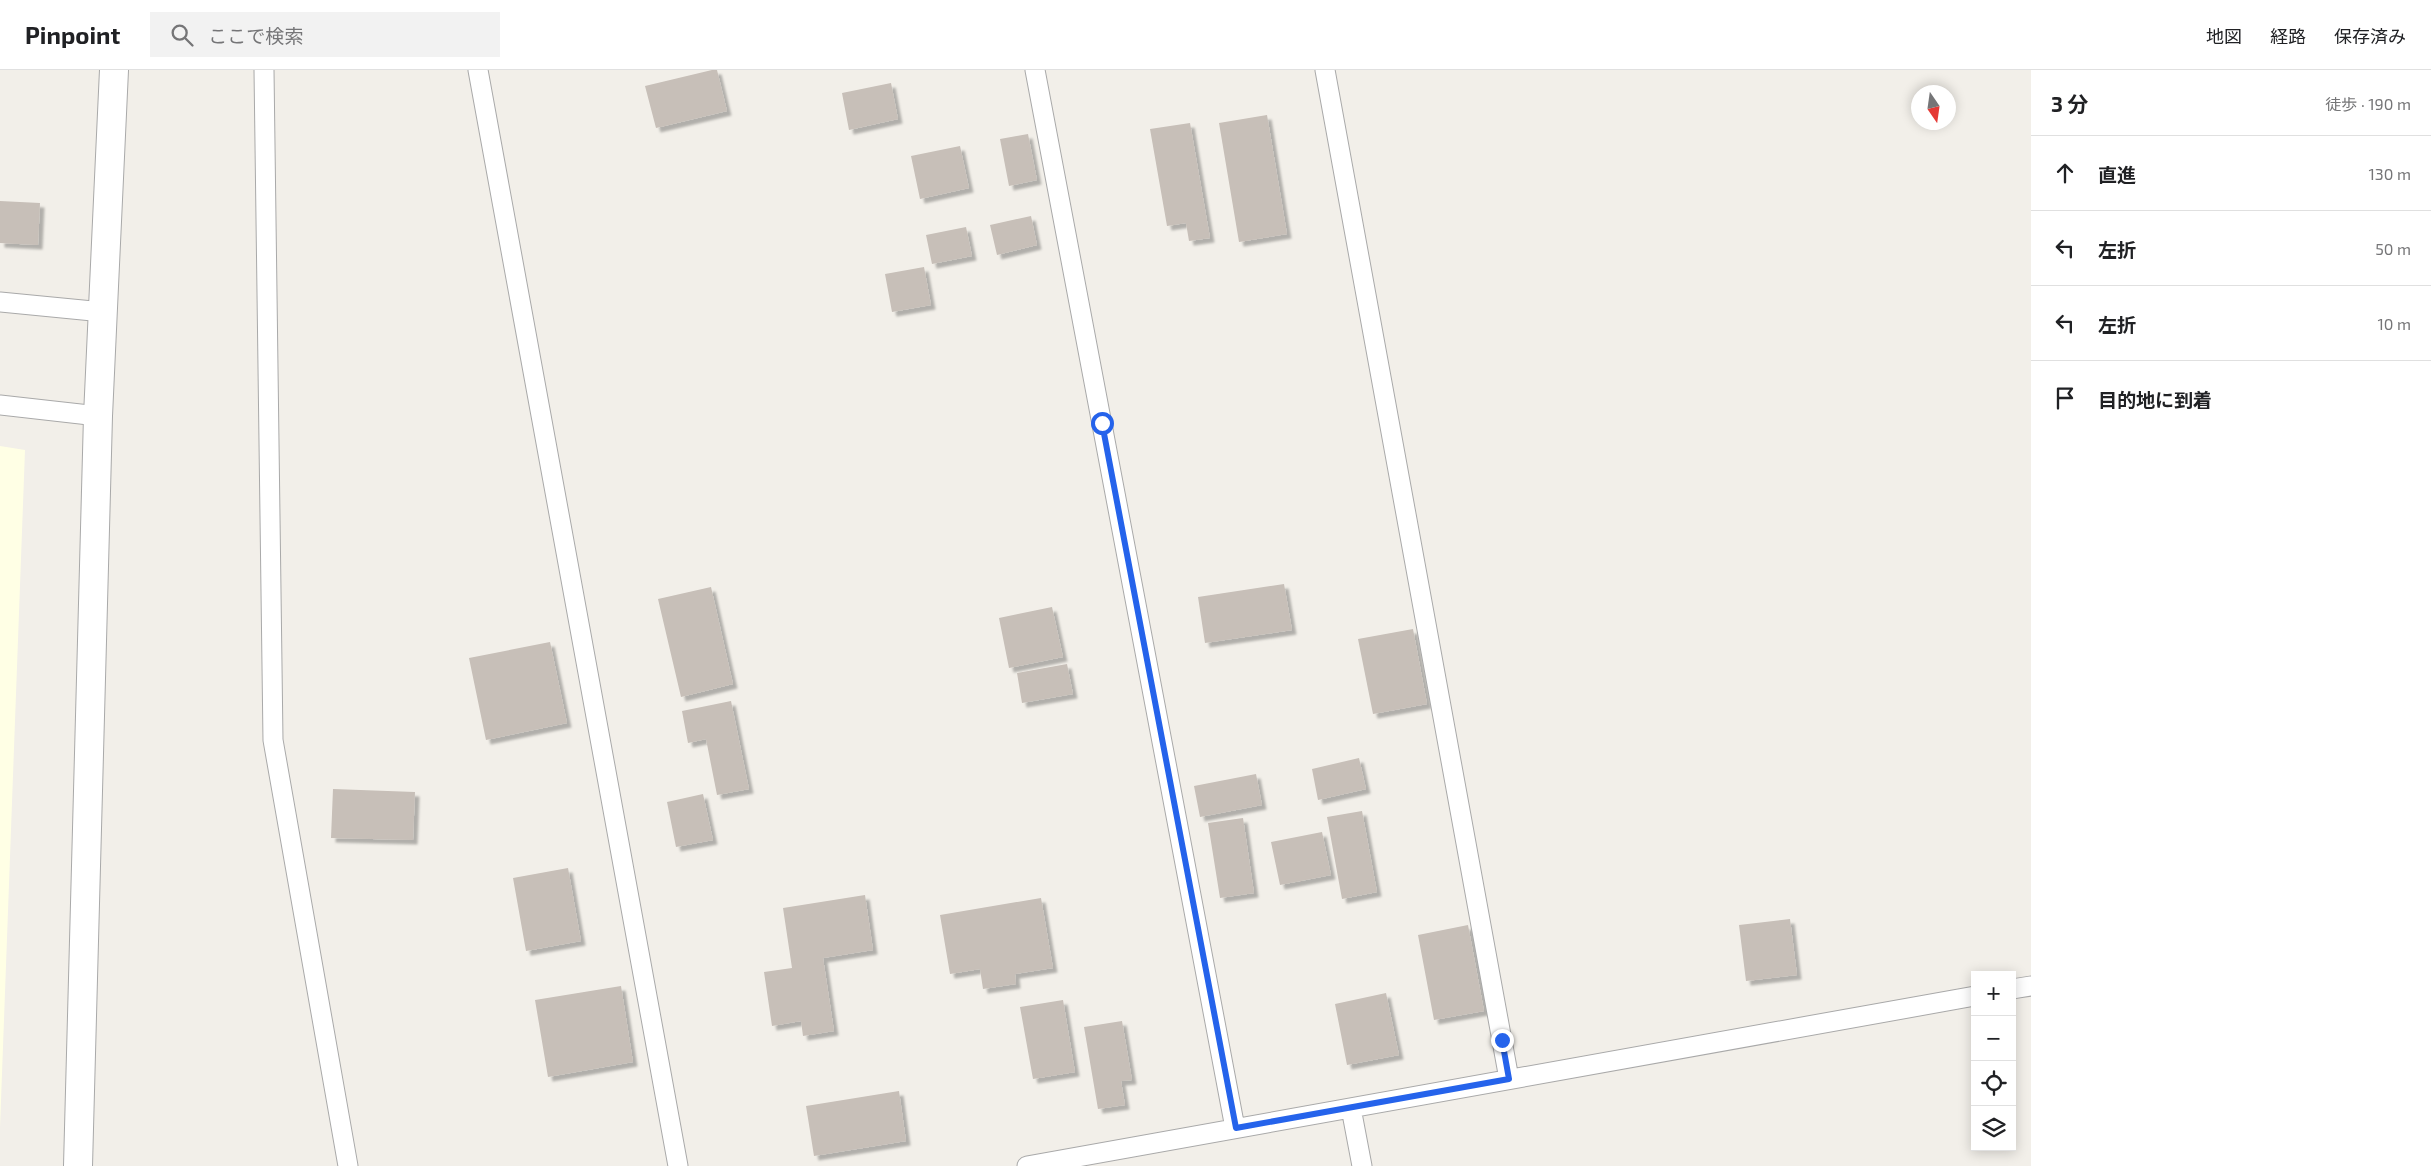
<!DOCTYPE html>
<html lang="ja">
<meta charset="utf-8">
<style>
body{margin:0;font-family:"Exo 2","Noto Sans JP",sans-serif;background:#f2f2f2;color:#202124}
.controls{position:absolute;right:15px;bottom:15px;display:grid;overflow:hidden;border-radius:0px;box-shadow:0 2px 12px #0003}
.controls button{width:45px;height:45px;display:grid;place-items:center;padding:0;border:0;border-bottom:1px solid #e0e0e0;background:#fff;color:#202124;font:25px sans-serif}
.compass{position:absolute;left:1911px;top:15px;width:45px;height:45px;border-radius:50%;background:#fff;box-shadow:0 2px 12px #0003;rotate:167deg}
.stop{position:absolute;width:15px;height:15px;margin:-11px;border:4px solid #2563eb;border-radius:50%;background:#fff}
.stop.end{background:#2563eb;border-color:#fff;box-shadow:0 1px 5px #0008}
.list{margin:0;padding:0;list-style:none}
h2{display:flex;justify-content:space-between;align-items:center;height:65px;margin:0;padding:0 20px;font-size:21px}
h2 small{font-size:16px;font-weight:400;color:#757577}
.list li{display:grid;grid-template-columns:32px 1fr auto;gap:15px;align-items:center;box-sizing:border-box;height:75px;padding:0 20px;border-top:1px solid #e0e0e0}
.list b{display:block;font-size:19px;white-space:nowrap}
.list em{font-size:16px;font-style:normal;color:#757577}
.icon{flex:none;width:28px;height:28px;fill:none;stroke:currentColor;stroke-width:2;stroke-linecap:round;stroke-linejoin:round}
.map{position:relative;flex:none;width:2031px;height:1096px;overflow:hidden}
header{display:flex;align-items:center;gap:30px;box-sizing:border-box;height:70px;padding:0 25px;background:#fff;border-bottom:1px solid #e0e0e0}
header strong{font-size:24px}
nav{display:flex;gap:28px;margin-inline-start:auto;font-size:18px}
.search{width:350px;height:45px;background:#f2f2f2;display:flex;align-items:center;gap:12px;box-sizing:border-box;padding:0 18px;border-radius:0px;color:#757577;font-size:19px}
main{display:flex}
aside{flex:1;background:#fff}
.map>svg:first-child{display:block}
.education{fill:#ffffe5}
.building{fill:#c7bfb8;filter:url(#shadow)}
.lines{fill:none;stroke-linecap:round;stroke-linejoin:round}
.lane-casing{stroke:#a9a9a9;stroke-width:21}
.street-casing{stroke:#a9a9a9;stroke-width:30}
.lane{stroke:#fff;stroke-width:19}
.street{stroke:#fff;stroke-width:28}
.route{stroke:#2563eb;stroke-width:6}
</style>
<header>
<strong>Pinpoint</strong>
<div class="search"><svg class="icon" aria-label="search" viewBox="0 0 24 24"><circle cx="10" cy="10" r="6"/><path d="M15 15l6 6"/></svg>ここで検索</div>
<nav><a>地図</a><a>経路</a><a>保存済み</a></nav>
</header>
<main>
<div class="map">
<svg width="2031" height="1096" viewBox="0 0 2031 1096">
<defs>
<filter id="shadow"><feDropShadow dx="4.5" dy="4.5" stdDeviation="1" flood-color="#0004"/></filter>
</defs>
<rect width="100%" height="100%" fill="#f2efe9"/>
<!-- education -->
<path class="education" d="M0 376 25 380 0 1058Z"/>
<!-- building -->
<path class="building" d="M712 0H717L727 41 656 58 645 16Z
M891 13 898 49 849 60 842 23Z
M1267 45 1287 164 1239 172 1219 53Z
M1190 53 1210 168 1189 171 1186 153 1167 156 1150 59Z
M1028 64 1037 110 1009 116 1000 69Z
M960 76 969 118 920 129 911 86Z
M0 131 40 133 38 175 0 173Z
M1031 146 1037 175 997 185 990 155Z
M966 157 972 186 932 194 926 165Z
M924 197 931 235 892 242 885 204Z
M1284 514 1292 560 1205 573 1198 527Z
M711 517 733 614 681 627 658 529Z
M1052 537 1063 587 1009 598 999 548Z
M1413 559 1427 634 1373 644 1358 569Z
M550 572 567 653 486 670 469 588Z
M1067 594 1073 624 1022 633 1017 603Z
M731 631 749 719 717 725 706 669 688 673 682 641Z
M1359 688 1366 719 1318 730 1312 699Z
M1256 704 1262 735 1200 747 1194 716Z
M333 719 415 722 413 770 331 768Z
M703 724 713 770 676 777 667 732Z
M1362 741 1377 822 1342 829 1327 747Z
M1243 748 1254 823 1220 828 1208 753Z
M1322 762 1331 805 1280 815 1271 772Z
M568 798 581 871 526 881 513 808Z
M865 825 873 880 823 888 834 961 803 966 801 951 772 956 764 902 792 898 783 838Z
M1041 828 1053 898 1015 904 1016 914 983 919 980 899 950 904 940 845Z
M1790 849 1797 905 1746 911 1739 855Z
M1468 855 1484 941 1434 950 1418 865Z
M621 916 633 992 548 1007 535 930Z
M1386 923 1399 985 1347 995 1335 934Z
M1063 930 1075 1002 1033 1009 1020 937Z
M1122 951 1132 1010 1121 1011 1125 1035 1098 1039 1084 957Z
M899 1021 906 1071 814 1086 806 1036Z"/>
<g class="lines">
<!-- lane casing -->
<g class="lane-casing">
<path id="lane" d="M264 0 273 670 348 1096
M478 0 678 1096
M1035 0 1235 1058
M1325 0 1509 1009
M0 232 103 242
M0 335 98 346
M2012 919 2031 916
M1351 1038 1362 1096
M1027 1096 1975 926"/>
</g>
<!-- street casing -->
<g class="street-casing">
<path id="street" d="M78 1096 98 346 114 0"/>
</g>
<!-- lane -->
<use href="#lane" class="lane"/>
<!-- street -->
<use href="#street" class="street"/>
</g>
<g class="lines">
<!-- route -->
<path class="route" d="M1102 353 1236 1058 1509 1009 1502 970"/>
</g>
</svg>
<div class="controls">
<button>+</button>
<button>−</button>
<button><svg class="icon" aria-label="locate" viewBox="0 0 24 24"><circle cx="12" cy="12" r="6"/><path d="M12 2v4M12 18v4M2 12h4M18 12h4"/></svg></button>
<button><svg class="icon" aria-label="layers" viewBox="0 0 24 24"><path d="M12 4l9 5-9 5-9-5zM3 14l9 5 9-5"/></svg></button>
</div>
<svg class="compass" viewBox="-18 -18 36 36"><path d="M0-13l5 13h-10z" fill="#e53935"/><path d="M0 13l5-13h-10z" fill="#757577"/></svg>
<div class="stop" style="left:1102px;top:353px"></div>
<div class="stop end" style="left:1502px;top:970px"></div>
</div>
<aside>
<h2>3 分<small>徒歩 · 190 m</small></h2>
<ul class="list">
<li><svg class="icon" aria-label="ahead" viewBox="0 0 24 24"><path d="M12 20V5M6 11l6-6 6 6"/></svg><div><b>直進</b></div><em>130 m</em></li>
<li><svg class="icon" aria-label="left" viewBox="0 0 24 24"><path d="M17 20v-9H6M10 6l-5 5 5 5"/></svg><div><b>左折</b></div><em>50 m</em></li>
<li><svg class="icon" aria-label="left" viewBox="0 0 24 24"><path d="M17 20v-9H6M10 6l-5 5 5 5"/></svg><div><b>左折</b></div><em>10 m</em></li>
<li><svg class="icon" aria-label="arrive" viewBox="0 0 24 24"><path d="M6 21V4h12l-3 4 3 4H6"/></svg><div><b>目的地に到着</b></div></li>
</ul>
</aside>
</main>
